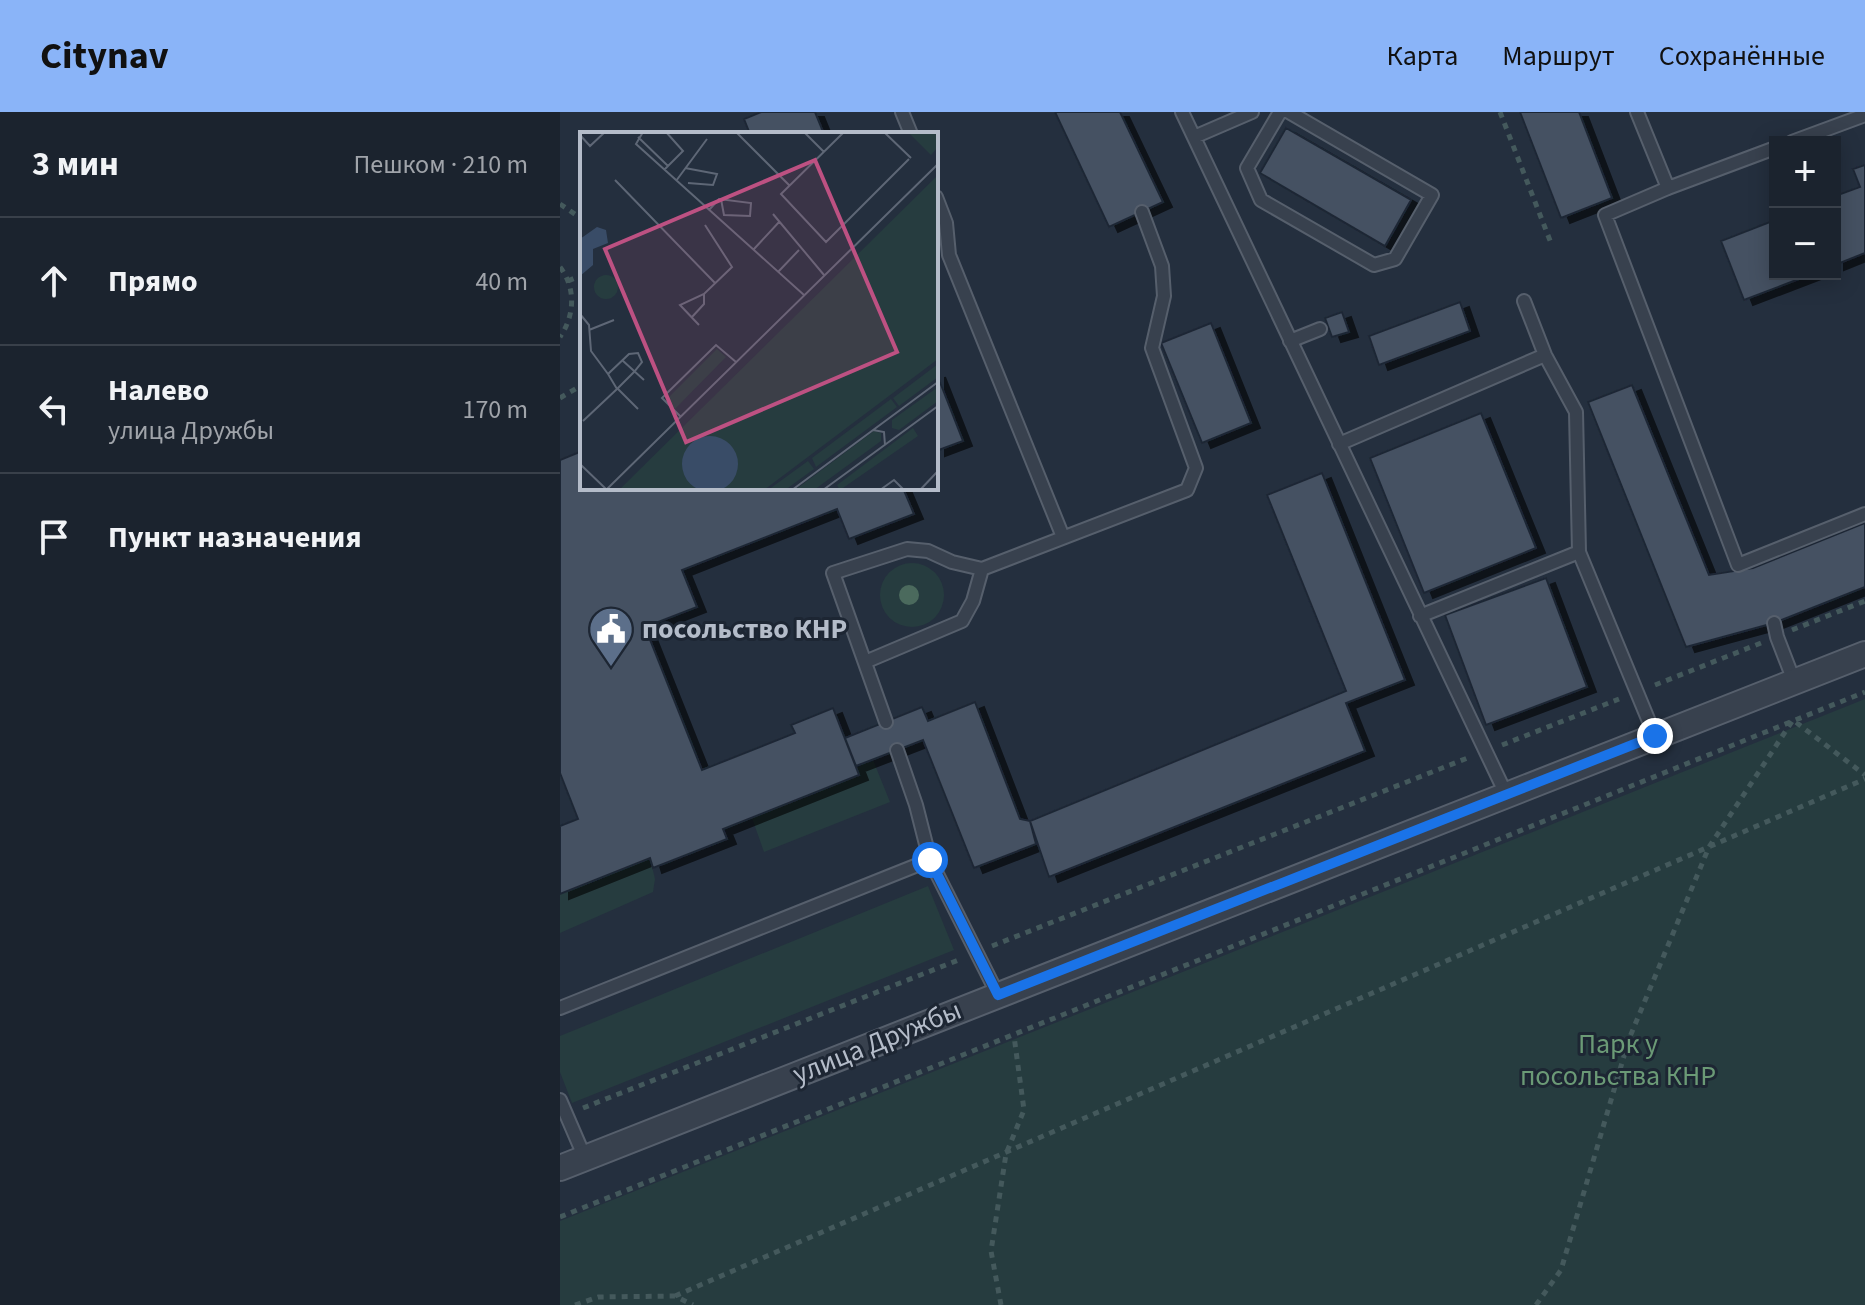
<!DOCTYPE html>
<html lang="ru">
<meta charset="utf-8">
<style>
body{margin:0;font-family:"Source Sans 3",sans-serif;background:#242b36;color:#f1f3f6}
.controls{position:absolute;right:24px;top:24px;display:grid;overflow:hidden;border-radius:0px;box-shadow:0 4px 20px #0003}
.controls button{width:72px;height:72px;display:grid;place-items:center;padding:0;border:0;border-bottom:2px solid #39404a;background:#1b232e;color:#f1f3f6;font:40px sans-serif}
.stop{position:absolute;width:24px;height:24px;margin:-18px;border:6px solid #1a73e8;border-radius:50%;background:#fff}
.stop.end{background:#1a73e8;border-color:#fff;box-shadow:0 2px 8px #0008}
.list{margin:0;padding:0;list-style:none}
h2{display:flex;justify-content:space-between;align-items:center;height:104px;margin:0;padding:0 32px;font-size:34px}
h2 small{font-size:26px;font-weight:400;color:#a0a4aa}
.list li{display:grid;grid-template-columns:52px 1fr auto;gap:24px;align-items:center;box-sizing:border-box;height:128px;padding:0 32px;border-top:2px solid #39404a}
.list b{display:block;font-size:30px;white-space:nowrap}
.list p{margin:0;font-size:26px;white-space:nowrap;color:#a0a4aa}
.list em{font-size:26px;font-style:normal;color:#a0a4aa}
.icon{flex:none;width:44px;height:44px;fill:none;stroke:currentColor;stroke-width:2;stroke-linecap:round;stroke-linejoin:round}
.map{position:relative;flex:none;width:1305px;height:1193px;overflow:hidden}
header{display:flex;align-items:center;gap:48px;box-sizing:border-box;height:112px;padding:0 40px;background:#8ab4f8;color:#111}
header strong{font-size:38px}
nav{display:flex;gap:44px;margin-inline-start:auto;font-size:28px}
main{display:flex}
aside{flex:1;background:#1b232e}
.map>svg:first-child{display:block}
.green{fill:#263c3f}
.building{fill:#455162;stroke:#1f2835;stroke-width:2;filter:url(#shadow)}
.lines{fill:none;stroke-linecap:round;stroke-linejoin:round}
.service-casing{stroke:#565f6c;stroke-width:16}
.minor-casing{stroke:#565f6c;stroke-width:28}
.path{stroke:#44595c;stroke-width:5;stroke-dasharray:6 6;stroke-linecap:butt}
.service{stroke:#38414e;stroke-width:12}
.minor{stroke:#38414e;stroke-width:24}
.tree{fill:#4b6a5d}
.route{stroke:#1a73e8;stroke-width:10}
.labels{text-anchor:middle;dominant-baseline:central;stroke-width:6;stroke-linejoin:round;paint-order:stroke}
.poi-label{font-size:28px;font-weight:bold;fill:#b4bcc9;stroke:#1d2633;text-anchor:start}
.street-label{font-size:28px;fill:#b4bcc9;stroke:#1d2633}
.park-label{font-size:28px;fill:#6b9a76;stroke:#1d2633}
.inset-road{fill:none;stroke:#5e6776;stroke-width:2}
.view{fill:#bd5182;fill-opacity:0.15;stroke:#bd5182;stroke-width:4}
.inset-edge{fill:none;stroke:#b4bcc9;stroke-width:4}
</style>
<header>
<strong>Citynav</strong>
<nav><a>Карта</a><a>Маршрут</a><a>Сохранённые</a></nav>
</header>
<main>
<aside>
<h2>3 мин<small>Пешком · 210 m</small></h2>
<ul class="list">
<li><svg class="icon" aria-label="ahead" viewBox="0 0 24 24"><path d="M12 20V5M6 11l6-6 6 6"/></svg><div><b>Прямо</b></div><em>40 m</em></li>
<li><svg class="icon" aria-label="left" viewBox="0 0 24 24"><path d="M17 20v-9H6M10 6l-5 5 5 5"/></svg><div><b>Налево</b><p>улица Дружбы</p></div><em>170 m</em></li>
<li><svg class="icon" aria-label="arrive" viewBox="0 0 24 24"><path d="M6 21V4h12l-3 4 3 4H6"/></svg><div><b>Пункт назначения</b></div></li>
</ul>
</aside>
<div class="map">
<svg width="1305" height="1193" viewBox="0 0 1305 1193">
<defs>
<filter id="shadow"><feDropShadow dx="9" dy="5" stdDeviation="0" flood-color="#0009"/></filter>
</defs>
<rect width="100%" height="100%" fill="#242f3e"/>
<!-- green -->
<path class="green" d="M320 483a32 32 0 1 1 64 0a32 32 0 1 1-64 0Z
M1305 587V1193H0V1109Z
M313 648 330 690 204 740 192 706 299 663 296 654Z
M90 746 95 767 93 780 0 821V782Z
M368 774 394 838 12 991 0 960V924Z"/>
<!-- building -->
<path class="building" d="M201 0H255L264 22H190L184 7Z
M495 0H560L603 90 549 115Z
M960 0H1019L1052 86 1001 106Z
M726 16 851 88 825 134 700 61Z
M1305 53V141L1275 153V84L1300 75 1293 57Z
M1215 108V162H1252L1184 188 1161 129Z
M900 190 910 219 819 253 809 224Z
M782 200 789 220 772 225 765 206Z
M651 211 691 311 642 331 601 231Z
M376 260 403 329 376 339Z
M1072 273 1149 463 1193 456 1305 411V475L1214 511 1126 535 1028 290Z
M921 301 976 436 864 481 810 346Z
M22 339V376H343L354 402 289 427 277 397 122 458 137 495 85 515 142 658 235 621 231 613 273 596 299 663 163 717 167 727 93 756 90 746 0 782V714L18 707 0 661V348Z
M762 361 845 568 786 591 805 639 489 765 470 709 786 579 707 383Z
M986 466 1027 575 926 613 885 503Z
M415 590 460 707 470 709 476 732 414 756 363 628 296 654 285 626 362 595 368 609Z"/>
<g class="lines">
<!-- service casing -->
<g class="service-casing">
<path id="service" d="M342 0 351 22
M622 0 946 682
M720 0 687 56 701 88 814 153 835 147 872 83 729 0
M1077 0 1108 76
M634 25 692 0
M1232 30 1305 3
M1215 36 1108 76 1045 103 1178 453 1305 402
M376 85 386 111 389 143 503 425
M964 189 985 243 1016 300 1019 440 1095 624
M730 229 760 217
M779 332 985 243
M860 504 1019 440
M1214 511 1217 525 1234 569
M305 550 402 509 413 489 422 457
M326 610 273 461 347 437 368 439 392 450 422 457 627 378 636 356 592 236 604 184 602 154 582 100
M337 638 356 693 370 748
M0 896 370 748 438 883
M0 988 25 1046"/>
</g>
<!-- minor casing -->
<g class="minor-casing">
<path id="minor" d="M0 1056 1305 542"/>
</g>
<!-- path -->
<path class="path" d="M940 0 991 131
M0 92 22 107
M0 155C16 176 15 203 0 225
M8 169 22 163
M0 286 22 273
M1232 518 1305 489
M1095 573 1201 531
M942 633 1059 587
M432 834 910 645
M23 996 401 847
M0 1105 1305 580
M115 1184 1305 667
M15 1193 38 1185 115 1184 133 1193
M441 1193 431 1139 446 1042 464 998 454 924
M976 1193 1001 1158 1069 927 1149 735 1233 608 1305 663"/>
<!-- service -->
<use href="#service" class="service"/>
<!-- minor -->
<use href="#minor" class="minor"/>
</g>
<!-- trees -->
<circle class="tree" cx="349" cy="483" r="10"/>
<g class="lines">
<!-- route -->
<path class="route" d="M370 748 438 883 1095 624"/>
</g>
<!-- icons -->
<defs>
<g id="civic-pin" transform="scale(2.3)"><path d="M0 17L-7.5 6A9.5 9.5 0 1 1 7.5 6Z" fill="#5c6f8a" stroke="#1d2633"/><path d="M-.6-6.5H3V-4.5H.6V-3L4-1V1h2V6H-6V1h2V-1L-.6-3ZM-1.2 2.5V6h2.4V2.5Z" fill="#fff"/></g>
</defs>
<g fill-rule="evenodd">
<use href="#civic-pin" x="51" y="517"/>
</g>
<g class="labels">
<!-- poi labels -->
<g class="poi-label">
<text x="82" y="517">посольство КНР</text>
</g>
<!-- street labels -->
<g class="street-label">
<text transform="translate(317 930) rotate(-22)">улица Дружбы</text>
</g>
<!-- park labels -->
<g class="park-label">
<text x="1058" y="932">Парк у<tspan x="1058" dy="32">посольства КНР</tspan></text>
</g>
</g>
<!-- overview -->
<g transform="translate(20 20)">
<rect width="358" height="358" fill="#242f3e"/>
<path d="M328 0H358V15L351 23ZM358 43V227L184 358H39ZM14 155a12 12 0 1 1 24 0a12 12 0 1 1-24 0ZM137 217 146 225 95 277 86 268ZM358 232V245L319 274 313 266ZM358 255V269L319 298 312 296V288ZM311 267 317 275 236 335 232 326ZM333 296 338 304 260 358 257 353ZM294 299 301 301V309L234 358H215ZM228 329 234 337 205 358H188Z" fill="#263c3f"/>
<path d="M17 95 26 98 28 111 13 117V133L0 144V107ZM102 332a28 28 0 1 1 56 0a28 28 0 1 1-56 0Z" fill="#394c67"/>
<path class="inset-road" d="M63 0 56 12 224 163M156 0 209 53M224 0 244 20M264 0 201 62 246 110 329 27M304 0 331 26M0 3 10 14 25 0M58 5 88 34M105 36 137 42 133 53 108 51M84 38 103 19 86 0M35 48 135 151M96 49 127 7M129 78 139 67 171 71 170 84 144 83 141 67M193 82 244 143M174 117 200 89M198 140 219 118M0 182 9 193 11 219 28 242M112 185 124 172V162M119 193 100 173 124 162 152 135 125 93M9 198 34 188M42 228 64 248M37 256 58 277M100 284 82 266 136 213 156 230M3 289 37 257 54 240 62 230 58 221 49 222 28 242 37 257M293 298 304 300 305 313M0 332 26 357M26 358 358 32M212 358 358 250M243 358 358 274M300 358 314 348 324 358M340 358 358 339"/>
<path class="view" d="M235 28 317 220 106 310 25 117Z"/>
<rect width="358" height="358" class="inset-edge"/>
</g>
</svg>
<div class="controls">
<button>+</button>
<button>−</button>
</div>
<div class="stop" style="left:370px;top:748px"></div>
<div class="stop end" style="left:1095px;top:624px"></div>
</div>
</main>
